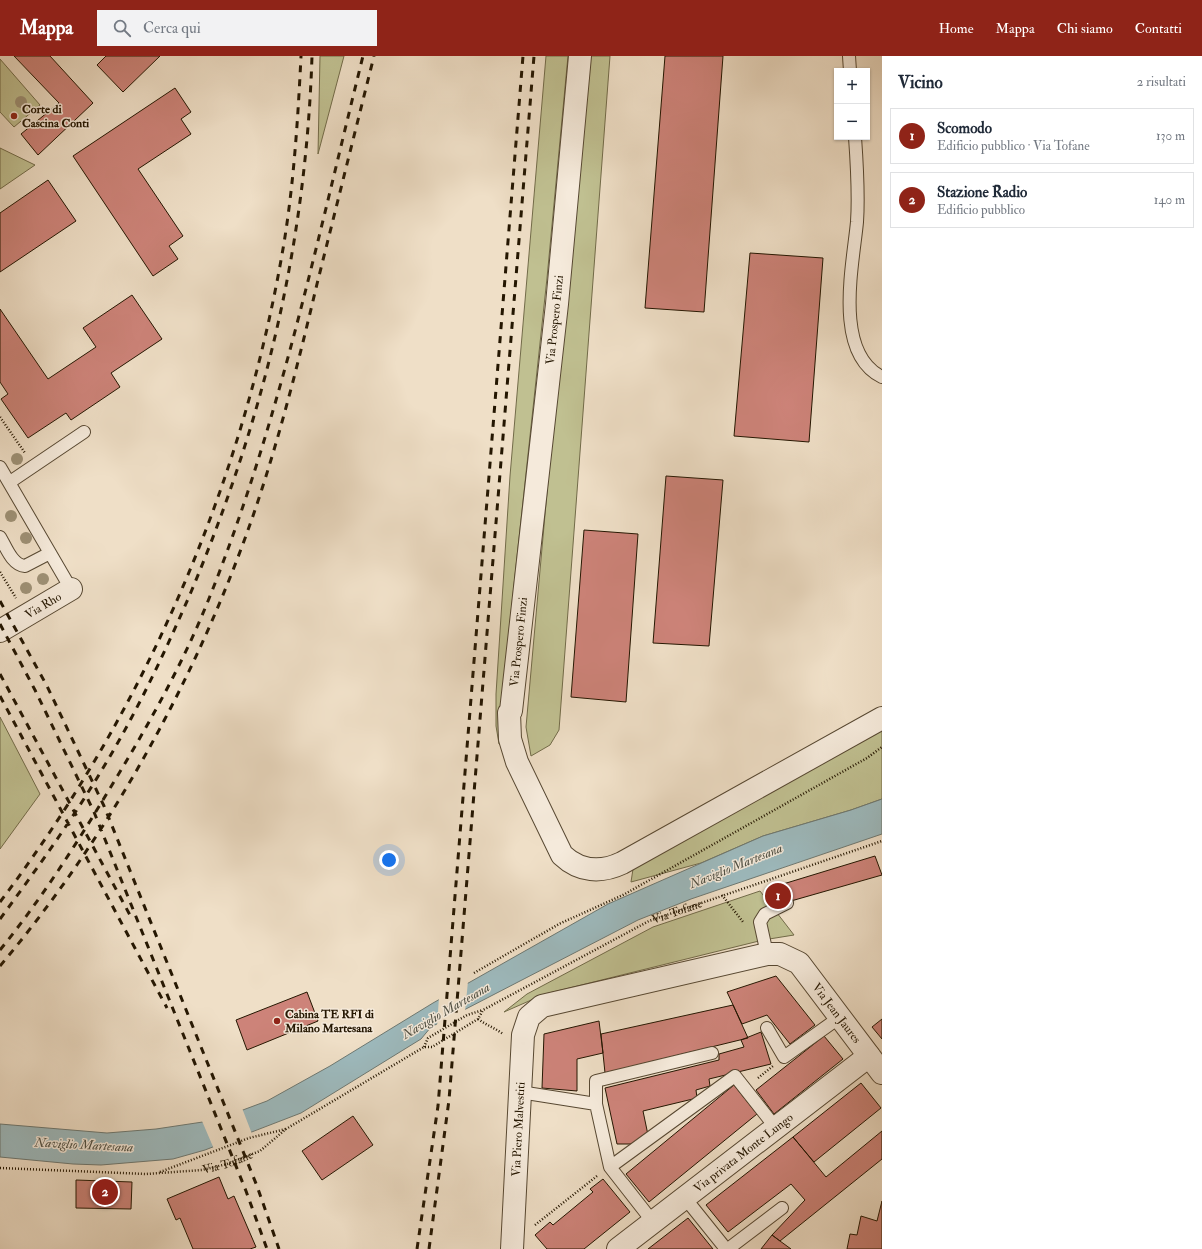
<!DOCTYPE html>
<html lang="it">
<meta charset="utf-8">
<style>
body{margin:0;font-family:"IM FELL Double Pica",serif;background:#f2f2f3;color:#1f2937}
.controls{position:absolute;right:12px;top:12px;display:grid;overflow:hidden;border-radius:0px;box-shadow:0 1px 3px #0004}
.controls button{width:36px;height:36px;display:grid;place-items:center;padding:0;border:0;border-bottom:1px solid #e0e1e3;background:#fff;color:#1f2937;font:20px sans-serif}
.you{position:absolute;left:389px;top:804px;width:14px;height:14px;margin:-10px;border:3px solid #fff;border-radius:50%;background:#1a73e8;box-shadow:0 0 0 6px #1a73e833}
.badge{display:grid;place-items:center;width:26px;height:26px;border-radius:50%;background:#8f2418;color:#fff;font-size:13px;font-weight:700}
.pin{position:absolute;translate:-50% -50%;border:2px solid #fff;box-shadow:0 1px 4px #0006}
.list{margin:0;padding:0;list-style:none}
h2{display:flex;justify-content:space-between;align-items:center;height:52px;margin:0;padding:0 16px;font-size:17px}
h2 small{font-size:13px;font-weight:400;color:#747a83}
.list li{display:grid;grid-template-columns:26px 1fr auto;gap:12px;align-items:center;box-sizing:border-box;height:56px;margin:0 8px 8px;padding:0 8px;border:1px solid #e0e1e3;border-radius:0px}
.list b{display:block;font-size:15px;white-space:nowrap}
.list p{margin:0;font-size:13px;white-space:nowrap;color:#747a83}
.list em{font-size:13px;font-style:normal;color:#747a83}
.icon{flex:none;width:22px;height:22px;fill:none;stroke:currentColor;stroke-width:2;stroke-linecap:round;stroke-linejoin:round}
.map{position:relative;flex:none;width:882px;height:1193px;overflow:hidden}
header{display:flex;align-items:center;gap:24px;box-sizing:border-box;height:56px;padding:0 20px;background:#8f2418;color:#fff}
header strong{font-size:19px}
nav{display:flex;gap:22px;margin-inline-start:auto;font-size:14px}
.search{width:280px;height:36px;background:#f2f2f3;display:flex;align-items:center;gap:10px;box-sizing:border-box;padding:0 14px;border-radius:0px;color:#747a83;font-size:15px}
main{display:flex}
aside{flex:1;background:#fff}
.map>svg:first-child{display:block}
.green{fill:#c0c091;stroke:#726b49}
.water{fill:#9dbabe;stroke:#6d7872}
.pier{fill:#efdfc7}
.building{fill:#cd8379;stroke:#241601}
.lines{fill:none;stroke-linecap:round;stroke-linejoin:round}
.service-casing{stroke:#574832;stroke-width:14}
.minor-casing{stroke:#574832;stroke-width:24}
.path{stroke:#241601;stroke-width:2.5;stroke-dasharray:1 2;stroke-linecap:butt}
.service{stroke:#f5eadb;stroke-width:12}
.minor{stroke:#f5eadb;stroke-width:22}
.rail{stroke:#241601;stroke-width:3;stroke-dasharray:7 7;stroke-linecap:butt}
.tree{fill:#9e9176}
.poi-dot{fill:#8f2418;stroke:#f5eadb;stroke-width:1.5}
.labels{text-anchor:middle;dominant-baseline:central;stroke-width:3;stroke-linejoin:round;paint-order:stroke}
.poi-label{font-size:12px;font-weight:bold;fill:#241601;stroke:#f5eadb;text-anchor:start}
.street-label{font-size:12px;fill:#241601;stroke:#f5eadb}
.water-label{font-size:13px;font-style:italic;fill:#4e4f43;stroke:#f5eadb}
</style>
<header>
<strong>Mappa</strong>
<div class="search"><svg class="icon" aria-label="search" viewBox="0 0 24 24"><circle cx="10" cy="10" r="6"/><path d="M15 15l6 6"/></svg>Cerca qui</div>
<nav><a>Home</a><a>Mappa</a><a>Chi siamo</a><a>Contatti</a></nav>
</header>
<main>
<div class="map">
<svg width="882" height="1193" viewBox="0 0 882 1193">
<rect width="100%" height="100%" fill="#efdfc7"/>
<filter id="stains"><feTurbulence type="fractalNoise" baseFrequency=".005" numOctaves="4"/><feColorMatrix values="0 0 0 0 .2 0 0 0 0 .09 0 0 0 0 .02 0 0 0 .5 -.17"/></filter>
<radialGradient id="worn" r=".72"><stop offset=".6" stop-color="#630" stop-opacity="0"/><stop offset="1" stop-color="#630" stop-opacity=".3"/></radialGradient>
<!-- green -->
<path class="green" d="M320 0H344L318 98Z
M546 0H568L547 222 501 650 503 689 499 688 496 670V638L510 420Z
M586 0H610L559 674 550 689 531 700 526 671Z
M0 3 40 49 14 71 0 56Z
M0 92 35 109 0 133Z
M0 661 40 738 0 793Z
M882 670V743L851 754 763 780 701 807 631 826 633 813Z
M760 835 794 879 763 884 545 938 504 956 527 938 653 871Z"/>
<!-- water -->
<path class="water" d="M882 743V778L691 843 638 864 431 971 421 983 301 1057 205 1094 173 1103 101 1109 73 1108 0 1101V1068L107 1077 156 1073 216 1064 267 1045 330 1010 433 947 608 848 763 780 851 754Z"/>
<!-- pier -->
<path class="pier" d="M468 925 465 956 437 971 439 941Z
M242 1052 252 1078 214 1093 202 1065Z"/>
<!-- building -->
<path class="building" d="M14 0H50L93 47 38 99 21 78 59 47Z
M106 0H160L123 36 97 9Z
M665 0H723L704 256 645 252Z
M175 32 191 56 181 63 191 78 138 113 183 180 169 190 178 203 153 220 73 100Z
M48 124 76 165 0 216V157Z
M750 197 823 202 809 386 734 380Z
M132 239 162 283 111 317 120 331 71 364 66 357 28 382 1 343 8 338 0 326V253L48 323 96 291 83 272Z
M666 420 723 424 709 590 653 587Z
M584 474 638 478 626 646 571 641Z
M875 800 882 819 777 849 770 832Z
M776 920 815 969 790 988 767 959 742 968 727 936Z
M307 936 318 965 247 994 236 964Z
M733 949 748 982 605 1017 601 978Z
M882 963V983L872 971Z
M599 965 603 997 577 1003V1035L542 1032 544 978Z
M761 976 771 1008 709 1023 710 1030 696 1034 697 1042 643 1055 648 1079 637 1088H617L605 1032 719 1004V998L744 991 741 984Z
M824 980 843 1003 774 1058 756 1034Z
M861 1027 881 1052 814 1106 793 1081Z
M734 1029 757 1058 649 1146 626 1118Z
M353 1060 373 1089 322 1124 302 1095Z
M882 1075V1103L780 1185 772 1179 805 1144 791 1128 728 1176 706 1149 793 1081 826 1121Z
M219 1121 228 1143 234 1140 256 1191 250 1193H193L180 1162 176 1164 167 1143Z
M603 1123 630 1156 584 1193H547L535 1179 550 1166 553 1169 593 1136 590 1133Z
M76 1124 132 1126 131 1153 76 1152Z
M882 1145V1193H847L850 1178 857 1179 861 1160 877 1165Z
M688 1162 713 1193H648Z
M772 1179 780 1185 791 1193H761Z"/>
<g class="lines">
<!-- service casing -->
<g class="service-casing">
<path id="service" d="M849 0 850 15
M855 81C857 109 859 137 857 166 853 209 833 297 882 321
M0 411 71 533
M10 426 84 376
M0 481C6 491 12 509 25 510L50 497
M767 898 760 866 765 858 787 847
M767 972 784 1001 840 961
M520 1036 596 1048
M610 1111 735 1020 776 1072
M685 1142 726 1193
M653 1166 610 1111 596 1048V1025L712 997
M728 1193 782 1152"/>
</g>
<!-- minor casing -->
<g class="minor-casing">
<g id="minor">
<path d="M580 0 557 248 511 655 509 657 510 683 517 706 562 799C580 816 601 817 622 807L882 662"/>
<path id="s2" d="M0 575 71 533"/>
<path id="s3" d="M512 1193 523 979 529 961 542 950 767 898H780L799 907 882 1017"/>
<path id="s4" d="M618 1193 869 1000"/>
</g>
</g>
<!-- path -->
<g class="path">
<path d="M0 361 25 397"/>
<path d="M0 516 16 542"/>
<path d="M722 839 743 866"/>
<path d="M474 917 559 868 623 839 867 702 882 691"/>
<path d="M478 963C486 969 495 972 503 978"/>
<path d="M424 991 428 982 467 959 483 954"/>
<path d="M758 1022 773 1010"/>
<path id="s1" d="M0 1112 146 1118 202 1114 227 1108 260 1095 286 1073 424 991H432L478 963 483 954 649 865 882 785"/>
<path d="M160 1116 249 1082 286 1073"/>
<path d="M535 1169 597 1120"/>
</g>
<!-- service -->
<use href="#service" class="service"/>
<!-- minor -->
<use href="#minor" class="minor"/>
<!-- rail -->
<path class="rail" d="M0 545 47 630 104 750 257 1130 279 1193
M0 568 35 634 94 756 246 1135 267 1193
M0 618 131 861
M0 640 167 952
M0 846C146 653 244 425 284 187 294 125 298 62 301 0
M0 863C36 814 72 764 103 712 137 656 165 596 191 536 264 362 306 189 312 0
M0 894C35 851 66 804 95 757 136 690 176 623 206 550 278 373 317 185 363 0
M0 910C111 778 199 618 255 454 280 380 299 304 317 228 336 152 355 76 374 0
M417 1193 438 1050 523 0
M429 1193 449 1044 534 0"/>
</g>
<!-- trees -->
<g class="tree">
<circle cx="21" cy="46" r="6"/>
<circle cx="17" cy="403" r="6"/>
<circle cx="11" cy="460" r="6"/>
<circle cx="26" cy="482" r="6"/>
<circle cx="43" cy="523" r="6"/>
<circle cx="26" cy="532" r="6"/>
</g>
<!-- markers -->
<g class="poi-dot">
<circle cx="14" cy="60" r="4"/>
<circle cx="277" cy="965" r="4"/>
</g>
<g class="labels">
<!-- poi labels -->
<g class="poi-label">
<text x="22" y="53">Corte di<tspan x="22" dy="14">Cascina Conti</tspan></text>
<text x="285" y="958">Cabina TE RFI di<tspan x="285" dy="14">Milano Martesana</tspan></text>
</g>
<!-- street labels -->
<g class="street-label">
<text transform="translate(555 264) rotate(-84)">Via Prospero Finzi</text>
<text stroke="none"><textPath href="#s2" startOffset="50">Via Rho</textPath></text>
<text transform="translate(519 586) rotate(-84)">Via Prospero Finzi</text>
<text stroke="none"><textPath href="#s1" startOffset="748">Via Tofane</textPath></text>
<text stroke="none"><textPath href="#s3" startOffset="578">Via Jean Jaures</textPath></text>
<text stroke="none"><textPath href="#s3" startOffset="120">Via Piero Malvestiti</textPath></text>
<text stroke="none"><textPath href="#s4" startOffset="158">Via privata Monte Lungo</textPath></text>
<text stroke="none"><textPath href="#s1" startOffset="229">Via Tofane</textPath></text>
</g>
<!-- water labels -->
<g class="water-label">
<text transform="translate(736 810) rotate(-22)">Naviglio Martesana</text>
<text transform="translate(446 955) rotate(-30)">Naviglio Martesana</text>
<text transform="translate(84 1089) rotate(3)">Naviglio Martesana</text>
</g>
</g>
<rect width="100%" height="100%" filter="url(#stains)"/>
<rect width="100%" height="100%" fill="url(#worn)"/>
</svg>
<div class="controls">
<button>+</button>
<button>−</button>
</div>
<div class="you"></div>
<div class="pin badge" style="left:778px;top:840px">1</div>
<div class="pin badge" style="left:105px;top:1136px">2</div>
</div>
<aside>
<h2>Vicino<small>2 risultati</small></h2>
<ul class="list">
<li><span class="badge">1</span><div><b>Scomodo</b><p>Edificio pubblico · Via Tofane</p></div><em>130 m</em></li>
<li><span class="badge">2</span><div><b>Stazione Radio</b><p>Edificio pubblico</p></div><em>140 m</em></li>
</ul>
</aside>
</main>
